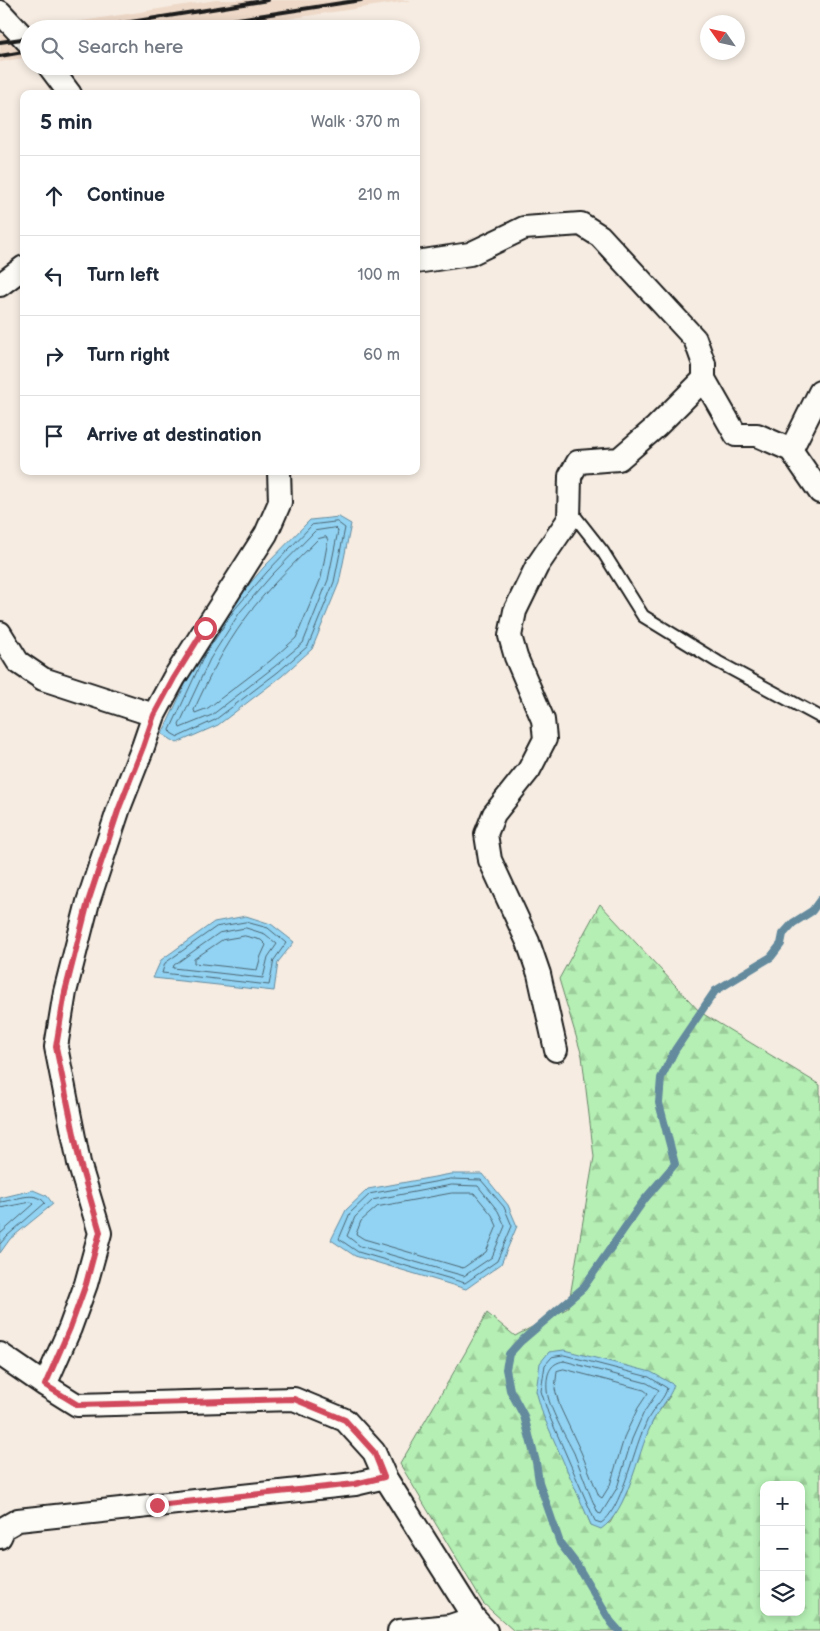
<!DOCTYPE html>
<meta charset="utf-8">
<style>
body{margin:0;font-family:"Balsamiq Sans",sans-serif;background:#f2f2f3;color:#1f2937}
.controls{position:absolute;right:15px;bottom:15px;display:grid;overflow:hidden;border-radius:10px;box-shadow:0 2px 8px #0003}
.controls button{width:45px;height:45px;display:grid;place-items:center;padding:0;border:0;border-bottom:1px solid #e0e1e3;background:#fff;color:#1f2937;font:25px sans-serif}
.compass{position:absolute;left:700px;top:15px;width:45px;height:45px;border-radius:50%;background:#fff;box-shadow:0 2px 8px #0003;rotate:304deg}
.stop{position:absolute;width:15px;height:15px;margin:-11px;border:4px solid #d1495b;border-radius:50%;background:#fff}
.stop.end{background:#d1495b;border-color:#fff;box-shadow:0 1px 5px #0008}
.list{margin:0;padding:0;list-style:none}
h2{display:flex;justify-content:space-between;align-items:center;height:65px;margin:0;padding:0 20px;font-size:21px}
h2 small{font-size:16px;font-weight:400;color:#747a83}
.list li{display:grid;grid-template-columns:32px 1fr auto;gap:15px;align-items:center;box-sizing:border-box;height:80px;padding:0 20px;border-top:1px solid #e0e1e3}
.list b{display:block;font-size:19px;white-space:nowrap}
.list em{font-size:16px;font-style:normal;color:#747a83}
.icon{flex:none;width:28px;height:28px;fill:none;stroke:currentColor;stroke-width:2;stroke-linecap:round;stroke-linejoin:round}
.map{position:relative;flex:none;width:820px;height:1631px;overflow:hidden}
.search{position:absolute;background:#fff;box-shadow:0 2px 8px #0003;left:20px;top:20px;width:400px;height:55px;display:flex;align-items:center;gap:12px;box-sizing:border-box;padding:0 18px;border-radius:28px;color:#747a83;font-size:19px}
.panel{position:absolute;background:#fff;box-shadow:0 2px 8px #0003;left:20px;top:90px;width:400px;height:385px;border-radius:10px}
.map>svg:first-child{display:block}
.built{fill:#eed9c8}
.forest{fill:url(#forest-firs);stroke:#688668;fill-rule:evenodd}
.water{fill:#92d3f3;stroke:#638a9d}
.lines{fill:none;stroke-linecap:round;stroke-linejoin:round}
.shore{stroke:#4b6572;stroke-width:1}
.stream{stroke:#638a9d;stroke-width:8}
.lane-casing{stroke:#1c1c1c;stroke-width:15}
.street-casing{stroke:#1c1c1c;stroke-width:26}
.lane{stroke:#fdfcf7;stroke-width:11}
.street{stroke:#fdfcf7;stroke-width:22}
.rail{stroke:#1c1c1c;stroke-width:4}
.route{stroke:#d1495b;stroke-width:6}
</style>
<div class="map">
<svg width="820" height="1631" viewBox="0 0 820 1631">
<defs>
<pattern id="forest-firs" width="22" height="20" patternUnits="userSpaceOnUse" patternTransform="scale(1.25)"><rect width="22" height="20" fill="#b5efb4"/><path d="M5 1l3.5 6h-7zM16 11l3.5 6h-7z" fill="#9bcc9a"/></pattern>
</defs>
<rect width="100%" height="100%" fill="#f6ece2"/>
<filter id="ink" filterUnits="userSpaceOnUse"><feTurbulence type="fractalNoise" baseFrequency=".02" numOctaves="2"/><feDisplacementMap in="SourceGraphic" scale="10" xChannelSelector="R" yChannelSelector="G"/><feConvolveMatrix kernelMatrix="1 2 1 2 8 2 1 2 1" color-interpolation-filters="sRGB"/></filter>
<g filter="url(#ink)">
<!-- built -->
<path class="built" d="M216 0H414L220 29H31Z
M29 29V57L0 62V34Z"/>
<!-- forest -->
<path class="forest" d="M600 904 700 1012 820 1085V1631H514L483 1603 400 1464 465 1353 487 1313 515 1336 568 1308 594 1157 582 1056 559 979ZM670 1396 655 1417 642 1443 627 1492 610 1523 591 1525 564 1459ZM764 1485H801V1612H764Z"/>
<!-- water -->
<path class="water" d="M339 517 351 524 339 583 312 649 282 676 218 725 177 743 162 734 200 653 231 606 263 568 310 520Z
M246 916 271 924 294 942 278 962 274 991 153 978 161 960 214 922Z
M451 1174H483L508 1205 517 1226 501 1264 466 1289 355 1256 331 1240 346 1210 368 1189Z
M33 1190 47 1196 53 1204 10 1239 0 1253V1198Z
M564 1350 651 1372 674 1385C669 1400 657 1411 651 1425 637 1455 628 1511 601 1529L591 1525 543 1415 536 1391 540 1363 549 1352Z"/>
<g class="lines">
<!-- shore -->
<path class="shore" d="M337 522 345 528 334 582 308 646 278 672 215 720 178 737 171 733 170 730 204 656 235 609 267 572 312 525Z
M335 528 338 531 328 580 303 643 274 667 212 715 180 728 179 725 210 659 240 612 271 576 315 531Z
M326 537 328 540 321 578 296 638 270 661 208 708 195 713 194 710C209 677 224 648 245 619 266 589 294 564 318 539Z
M246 922 268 928 286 943 274 960 269 985 162 973 165 963 216 927Z
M246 928 265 934 277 944 268 957 263 978 173 968 174 965 219 933Z
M245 936 261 940 266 945 261 956 257 970 194 963V959L222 940Z
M451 1179 481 1180 504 1207 512 1226 497 1261 465 1283 358 1252 339 1239 350 1213 370 1194Z
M452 1185 478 1186 498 1211 505 1226 492 1257 464 1276 360 1246 347 1236 355 1217 373 1200Z
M452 1193H474L492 1215 497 1226 486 1252 463 1268 364 1239 356 1234 361 1221 377 1207Z
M0 1202C14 1201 35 1189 45 1203L7 1236 0 1244
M0 1208 31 1202 34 1204 0 1234
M564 1355 649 1377 667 1388C665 1398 656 1405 651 1414 648 1418 646 1423 644 1428 633 1451 621 1511 601 1523L595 1521 548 1413 541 1391 545 1365 552 1357Z
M564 1361 647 1383 659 1390 644 1412 632 1439 617 1488 601 1514 598 1513C589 1494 582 1473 574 1453 566 1437 548 1407 547 1390 546 1375 549 1363 564 1361Z
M564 1369 644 1390 648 1393 638 1408 625 1435 610 1485 602 1498 599 1496 581 1452 560 1407 555 1389 557 1371Z"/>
<!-- stream -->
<path class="stream" d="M619 1631 611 1622 577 1565 560 1543 539 1482 536 1462 524 1416 510 1390 506 1369 509 1354 520 1342 583 1288 644 1200 675 1164 659 1103 661 1078 675 1050 715 991 771 957 781 944 783 934 793 923 812 911 820 900"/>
<!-- lane casing -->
<g class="lane-casing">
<path id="lane" d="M570 510 603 552 643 616 718 662 820 717"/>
</g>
<!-- street casing -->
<g class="street-casing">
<path id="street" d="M0 12 29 43
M49 66 70 94
M416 262 470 254 524 228 581 224 600 236 695 339 704 364V379L736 435H757L791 450 820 392
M0 285 24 267
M791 450 820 492
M0 633 18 662 43 679 154 715
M556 1050 539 974 528 942 490 860 486 834 494 814 529 770 545 739 543 720 516 657 510 636 515 611 537 566 569 519 570 476 578 462 619 459 656 427 704 379
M0 1354 45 1385 77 1405 294 1399 345 1420 374 1452 385 1477 474 1618 486 1631
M45 1385 70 1328 86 1284 100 1233 79 1163 56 1047 65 992 88 902 119 808 143 747 154 715 174 678 266 534 280 502 279 471
M0 1537 4 1528 18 1520 355 1484 385 1477
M399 1631 450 1626 474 1618"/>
</g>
<!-- lane -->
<use href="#lane" class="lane"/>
<!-- street -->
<use href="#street" class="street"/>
<!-- rail -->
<path class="rail" d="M87 29 268 0
M174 29 361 0
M0 42 29 38
M0 56 29 51"/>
</g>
</g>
<g class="lines" filter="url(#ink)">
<!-- route -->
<path class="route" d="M157 1505 355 1484 384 1477 374 1452 345 1420 294 1399 78 1405 45 1385 70 1328 86 1284 100 1232 80 1163 56 1047 65 992 88 902 119 808 143 747 154 715 174 678 205 628"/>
</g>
</svg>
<div class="controls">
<button>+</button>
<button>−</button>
<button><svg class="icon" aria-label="layers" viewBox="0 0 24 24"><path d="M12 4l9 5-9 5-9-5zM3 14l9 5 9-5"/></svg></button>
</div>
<svg class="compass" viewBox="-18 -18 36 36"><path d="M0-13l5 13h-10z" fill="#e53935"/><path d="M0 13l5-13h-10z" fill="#747a83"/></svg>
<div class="stop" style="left:205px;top:628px"></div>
<div class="stop end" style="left:157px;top:1505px"></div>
<div class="search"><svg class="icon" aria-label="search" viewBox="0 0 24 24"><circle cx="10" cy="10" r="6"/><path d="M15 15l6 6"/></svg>Search here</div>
<section class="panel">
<h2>5 min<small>Walk · 370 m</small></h2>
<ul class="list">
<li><svg class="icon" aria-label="ahead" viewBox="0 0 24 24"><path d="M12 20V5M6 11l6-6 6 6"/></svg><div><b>Continue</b></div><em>210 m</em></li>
<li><svg class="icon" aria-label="left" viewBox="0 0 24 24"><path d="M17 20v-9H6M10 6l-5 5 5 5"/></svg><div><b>Turn left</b></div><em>100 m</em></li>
<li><svg class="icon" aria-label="right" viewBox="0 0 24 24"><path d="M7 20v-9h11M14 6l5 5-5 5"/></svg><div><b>Turn right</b></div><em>60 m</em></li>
<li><svg class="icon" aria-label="arrive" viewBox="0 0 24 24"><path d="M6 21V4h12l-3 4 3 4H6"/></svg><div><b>Arrive at destination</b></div></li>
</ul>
</section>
</div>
